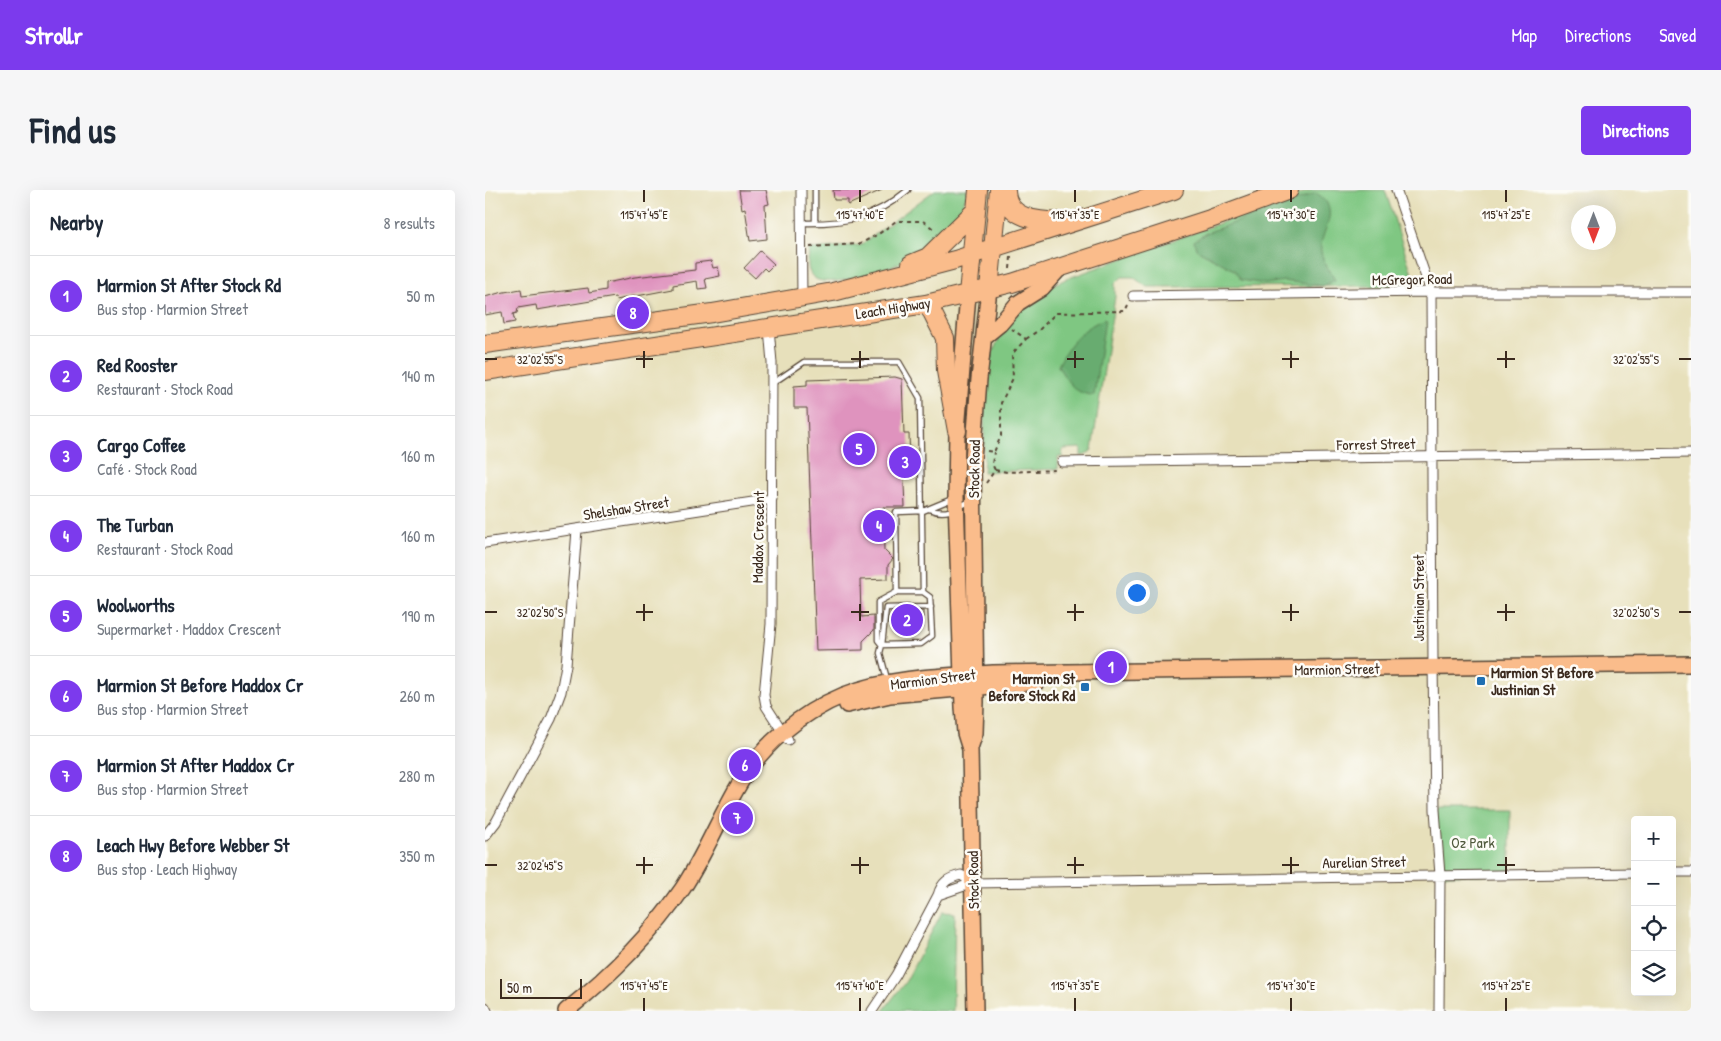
<!DOCTYPE html>
<meta charset="utf-8">
<style>
body{margin:0;font-family:"Patrick Hand",sans-serif;background:#f6f6f7;color:#1f2937}
.controls{position:absolute;right:15px;bottom:15px;display:grid;overflow:hidden;border-radius:5px;box-shadow:0 5px 20px #0002}
.controls button{width:45px;height:45px;display:grid;place-items:center;padding:0;border:0;border-bottom:1px solid #e0e1e3;background:#fff;color:#1f2937;font:25px sans-serif}
.compass{position:absolute;left:1086px;top:15px;width:45px;height:45px;border-radius:50%;background:#fff;box-shadow:0 5px 20px #0002;rotate:180deg}
.scale{position:absolute;left:15px;bottom:12px;width:82px;box-sizing:border-box;padding-left:5px;border:2px solid #3b2a1e;border-top:0;font-size:14px;line-height:18px;white-space:nowrap;color:#3b2a1e;-webkit-text-stroke:4px #fdfcf7;paint-order:stroke}
.you{position:absolute;left:651px;top:402px;width:18px;height:18px;margin:-12px;border:4px solid #fff;border-radius:50%;background:#1a73e8;box-shadow:0 0 0 8px #1a73e833}
.badge{display:grid;place-items:center;width:32px;height:32px;border-radius:50%;background:#7c3aed;color:#fff;font-size:16px;font-weight:700}
.pin{position:absolute;translate:-50% -50%;border:2px solid #fff;box-shadow:0 1px 5px #0006}
.list{margin:0;padding:0;list-style:none}
h2{display:flex;justify-content:space-between;align-items:center;height:65px;margin:0;padding:0 20px;font-size:21px}
h2 small{font-size:16px;font-weight:400;color:#747a83}
.list li{display:grid;grid-template-columns:32px 1fr auto;gap:15px;align-items:center;box-sizing:border-box;height:80px;padding:0 20px;border-top:1px solid #e0e1e3}
.list b{display:block;font-size:19px;white-space:nowrap}
.list p{margin:0;font-size:16px;white-space:nowrap;color:#747a83}
.list em{font-size:16px;font-style:normal;color:#747a83}
.icon{flex:none;width:28px;height:28px;fill:none;stroke:currentColor;stroke-width:2;stroke-linecap:round;stroke-linejoin:round}
.map{position:relative;flex:none;width:1206px;height:821px;overflow:hidden;border-radius:5px}
header{display:flex;align-items:center;gap:30px;box-sizing:border-box;height:70px;padding:0 25px;background:#7c3aed;color:#fff}
header strong{font-size:24px}
nav{display:flex;gap:28px;margin-inline-start:auto;font-size:18px}
.intro{display:flex;align-items:center;justify-content:space-between;box-sizing:border-box;height:120px;padding:0 30px}
h1{margin:0;font-size:35px}
.button{padding:12px 22px;border-radius:5px;background:#7c3aed;color:#fff;font-size:18px;font-weight:700}
main{display:flex;gap:30px;padding:0 30px}
aside{flex:1;background:#fff;border-radius:5px;box-shadow:0 5px 20px #0002}
.map>svg:first-child{display:block}
.green{fill:#7fc782;stroke:#5d7850}
.forest{fill:#67ac70;stroke:#516b47}
.building{fill:#df93be}
.lines{fill:none;stroke-linecap:round;stroke-linejoin:round}
.lane-casing{stroke:#554536;stroke-width:7}
.street-casing{stroke:#554536;stroke-width:11}
.primary-casing{stroke:#554536;stroke-width:18}
.highway-casing{stroke:#554536;stroke-width:20}
.path{stroke:#554536;stroke-width:2;stroke-dasharray:4 4;stroke-linecap:butt}
.lane{stroke:#fff;stroke-width:4.5}
.street{stroke:#fff;stroke-width:9}
.primary{stroke:#fabc8b;stroke-width:15}
.highway{stroke:#fabc8b;stroke-width:18}
.ticks{fill:none;stroke:#3b2a1e;stroke-width:2}
.poi-dot{fill:#1f6fb2;stroke:#fdfcf7;stroke-width:2}
.labels{text-anchor:middle;dominant-baseline:central;stroke-width:5;stroke-linejoin:round;paint-order:stroke}
.street-label{font-size:15px;fill:#3b2a1e;stroke:#fdfcf7}
.poi-label{font-size:15px;font-weight:bold;fill:#3b2a1e;stroke:#fdfcf7;text-anchor:start}
.park-label{font-size:15px;fill:#4f593c;stroke:#fdfcf7}
.ticks-label{font-size:12px;text-anchor:middle;fill:#3b2a1e;stroke:#fdfcf7;stroke-width:5;stroke-linejoin:round;paint-order:stroke}
</style>
<header>
<strong>Strollr</strong>
<nav><a>Map</a><a>Directions</a><a>Saved</a></nav>
</header>
<div class="intro"><h1>Find us</h1><a class="button">Directions</a></div>
<main>
<aside>
<h2>Nearby<small>8 results</small></h2>
<ul class="list">
<li><span class="badge">1</span><div><b>Marmion St After Stock Rd</b><p>Bus stop · Marmion Street</p></div><em>50 m</em></li>
<li><span class="badge">2</span><div><b>Red Rooster</b><p>Restaurant · Stock Road</p></div><em>140 m</em></li>
<li><span class="badge">3</span><div><b>Cargo Coffee</b><p>Café · Stock Road</p></div><em>160 m</em></li>
<li><span class="badge">4</span><div><b>The Turban</b><p>Restaurant · Stock Road</p></div><em>160 m</em></li>
<li><span class="badge">5</span><div><b>Woolworths</b><p>Supermarket · Maddox Crescent</p></div><em>190 m</em></li>
<li><span class="badge">6</span><div><b>Marmion St Before Maddox Cr</b><p>Bus stop · Marmion Street</p></div><em>260 m</em></li>
<li><span class="badge">7</span><div><b>Marmion St After Maddox Cr</b><p>Bus stop · Marmion Street</p></div><em>280 m</em></li>
<li><span class="badge">8</span><div><b>Leach Hwy Before Webber St</b><p>Bus stop · Leach Highway</p></div><em>350 m</em></li>
</ul>
</aside>
<div class="map">
<svg width="1206" height="821" viewBox="0 0 1206 821">
<rect width="100%" height="100%" fill="#fdfcf7"/>
<filter id="ink" filterUnits="userSpaceOnUse"><feTurbulence type="fractalNoise" baseFrequency=".02" numOctaves="2"/><feDisplacementMap in="SourceGraphic" scale="10" xChannelSelector="R" yChannelSelector="G"/><feConvolveMatrix kernelMatrix="1 2 1 2 8 2 1 2 1" color-interpolation-filters="sRGB"/></filter>
<filter id="wash" filterUnits="userSpaceOnUse"><feTurbulence type="fractalNoise" baseFrequency=".0096" numOctaves="4" result="noise"/><feDisplacementMap in="SourceGraphic" scale="20" xChannelSelector="R" yChannelSelector="G"/><feGaussianBlur stdDeviation="1.12" result="paint"/><feColorMatrix in="noise" values="0 0 0 0 0 0 0 0 0 0 0 0 0 0 0 0 0 1.4 0 .05"/><feComposite in="paint" operator="in"/></filter>
<g filter="url(#wash)">
<rect width="100%" height="100%" fill="#e7e0bb"/>
<!-- green -->
<path class="green" d="M450 0H483C477 21 469 37 453 52 436 68 345 104 328 87 320 79 324 69 324 59L376 55Z
M827 0H900L930 93 927 96 662 97 648 87H637L630 94V107L607 260 601 265 596 266V258L578 259 577 267H573V279L498 282C500 257 499 233 499 208 499 173 517 132 544 109 560 96 584 88 603 81Z
M950 620H1025V685H955Z
M457 722 470 723 468 821H398L421 791Z"/>
<!-- forest -->
<path class="forest" d="M831 3C856 18 839 36 836 55 834 67 845 81 850 90L838 96 799 91 780 94 756 90 749 80 711 59 709 51 721 43Z
M620 129 609 205C590 205 582 191 573 176 583 155 597 137 620 129Z"/>
<g id="blocks">
<!-- building -->
<path class="building" d="M254 0H281L284 14 280 15 282 49 265 51 260 18 257 19Z
M348 0H397L363 15V10H349Z
M275 61 289 74 282 81 279 78 270 88 259 78Z
M226 71 228 78 233 77 235 86 220 89 222 98 213 99 212 91 188 95V99L131 110 130 107 52 120 51 115 33 118 32 123 28 124 30 132 19 134 17 122 0 125V107L14 103 36 99 37 106 103 98 104 103 121 100V93L150 87 210 80V73Z
M410 187 417 189 419 244H424L425 274H418L420 317H398L399 360 408 369 403 375V389L375 390 376 427 389 426V440L378 451V460L331 461 322 218H309V196L322 195V190Z
M438 421V438L406 436V422Z"/>
</g>
</g>
<g filter="url(#ink)">
<use href="#blocks" fill-opacity="0" stroke="#554536" stroke-width="1"/>
<g class="lines">
<!-- lane casing -->
<g class="lane-casing">
<path id="lane" d="M330 0V33
M316 33C361 34 388 29 423 0
M288 193 319 172H414L435 208 438 402 445 407 447 446 436 454 397 455 395 463 402 489
M444 319C460 326 471 319 485 311
M438 402H412L411 322 438 321 467 309
M397 455 401 418 446 417
M397 455 393 450V412L412 402"/>
</g>
<!-- street casing -->
<g class="street-casing">
<path id="street" d="M316 0 317 109
M911 0 946 102 948 474 950 620 955 685 954 821
M648 106 946 102H1206
M284 138 287 173 286 434 279 505 281 516 303 550
M577 272 1206 263
M0 353 287 309
M0 646 11 632 66 529 76 502 81 475 92 340
M1187 682H1206
M453 705 488 693 1150 683
M0 817 2 821
M387 821 411 785 453 705C457 692 463 688 476 685L488 693"/>
</g>
<!-- primary casing -->
<g class="primary-casing">
<path id="primary" d="M483 104 472 241 471 307 478 517 480 543 485 559 490 821
M499 147 515 134 533 113 557 98 575 78
M362 515 405 505 552 492
M485 558 490 543 491 512 488 270 494 189 504 99
M81 821C126 785 166 745 198 698 219 666 233 631 252 598 275 556 315 523 359 505 405 487 459 486 508 483L1206 474"/>
</g>
<!-- highway casing -->
<g class="highway-casing">
<path id="highway" d="M521 0C521 31 557 31 579 32
M426 74 443 67 491 20
M504 99 514 0
M483 104 493 0
M441 114 447 122 460 148 461 181 472 241
M0 154 227 123 348 102 470 70 689 0
M0 181 441 114 527 93 725 29 804 0"/>
</g>
<!-- path -->
<path class="path" d="M325 57 375 54 395 43 411 31H438L450 40
M525 79 526 67
M541 149 554 140 571 123 640 121 643 115
M502 261 509 262 516 246V213L528 188 527 164 541 149 527 139
M510 280 522 282 572 280
M501 293 510 280 507 274 509 262"/>
<!-- lane -->
<use href="#lane" class="lane"/>
<!-- street -->
<use href="#street" class="street"/>
<!-- primary -->
<use href="#primary" class="primary"/>
<!-- highway -->
<use href="#highway" class="highway"/>
</g>
</g>
<!-- ticks -->
<path class="ticks" d="M159 0V12M375 0V12M590 0V12M806 0V12M1021 0V12M159 161V178M375 161V178M590 161V178M806 161V178M1021 161V178M0 169H12M151 169H168M366 169H384M582 169H599M797 169H814M1012 169H1030M1194 169H1206M159 414V431M375 414V431M590 414V431M806 414V431M1021 414V431M0 422H12M151 422H168M366 422H384M582 422H599M797 422H814M1012 422H1030M1194 422H1206M159 667V684M375 667V684M590 667V684M806 667V684M1021 667V684M0 675H12M151 675H168M366 675H384M582 675H599M797 675H814M1012 675H1030M159 808V821M375 808V821M590 808V821M806 808V821M1021 808V821"/>
<!-- markers -->
<g class="poi-dot">
<rect x="991" y="486" width="10" height="10" rx="2.5"/>
<rect x="595" y="492" width="10" height="10" rx="2.5"/>
</g>
<g class="labels">
<!-- street labels -->
<g class="street-label">
<text transform="translate(927 89) rotate(-1)">McGregor Road</text>
<text transform="translate(408 118) rotate(-9)">Leach Highway</text>
<text transform="translate(891 254) rotate(-1)">Forrest Street</text>
<text transform="translate(489 279) rotate(-89)">Stock Road</text>
<text transform="translate(141 318) rotate(-9)">Shelshaw Street</text>
<text transform="translate(273 347) rotate(-89)">Maddox Crescent</text>
<text transform="translate(933 408) rotate(-90)">Justinian Street</text>
<text transform="translate(852 479) rotate(-1)">Marmion Street</text>
<text transform="translate(448 489) rotate(-7)">Marmion Street</text>
<text transform="translate(879 672) rotate(-1)">Aurelian Street</text>
<text transform="translate(488 690) rotate(-91)">Stock Road</text>
</g>
<!-- poi labels -->
<g class="poi-label">
<text x="1006" y="482">Marmion St Before<tspan x="1006" dy="17">Justinian St</tspan></text>
<text x="590" y="488" text-anchor="end">Marmion St<tspan x="590" dy="17">Before Stock Rd</tspan></text>
</g>
<!-- park labels -->
<g class="park-label">
<text x="988" y="652">Oz Park</text>
</g>
</g>
<g class="ticks-label">
<text x="159" y="29">115°47'45"E</text>
<text x="375" y="29">115°47'40"E</text>
<text x="590" y="29">115°47'35"E</text>
<text x="806" y="29">115°47'30"E</text>
<text x="1021" y="29">115°47'25"E</text>
<text x="1151" y="174">32°02'55"S</text>
<text x="55" y="174">32°02'55"S</text>
<text x="1151" y="427">32°02'50"S</text>
<text x="55" y="427">32°02'50"S</text>
<text x="55" y="680">32°02'45"S</text>
<text x="159" y="800">115°47'45"E</text>
<text x="375" y="800">115°47'40"E</text>
<text x="590" y="800">115°47'35"E</text>
<text x="806" y="800">115°47'30"E</text>
<text x="1021" y="800">115°47'25"E</text>
</g>
</svg>
<div class="controls">
<button>+</button>
<button>−</button>
<button><svg class="icon" aria-label="locate" viewBox="0 0 24 24"><circle cx="12" cy="12" r="6"/><path d="M12 2v4M12 18v4M2 12h4M18 12h4"/></svg></button>
<button><svg class="icon" aria-label="layers" viewBox="0 0 24 24"><path d="M12 4l9 5-9 5-9-5zM3 14l9 5 9-5"/></svg></button>
</div>
<svg class="compass" viewBox="-18 -18 36 36"><path d="M0-13l5 13h-10z" fill="#e53935"/><path d="M0 13l5-13h-10z" fill="#747a83"/></svg>
<div class="scale">50 m</div>
<div class="you"></div>
<div class="pin badge" style="left:626px;top:477px">1</div>
<div class="pin badge" style="left:422px;top:430px">2</div>
<div class="pin badge" style="left:420px;top:272px">3</div>
<div class="pin badge" style="left:394px;top:336px">4</div>
<div class="pin badge" style="left:374px;top:259px">5</div>
<div class="pin badge" style="left:260px;top:575px">6</div>
<div class="pin badge" style="left:252px;top:628px">7</div>
<div class="pin badge" style="left:148px;top:123px">8</div>
</div>
</main>
